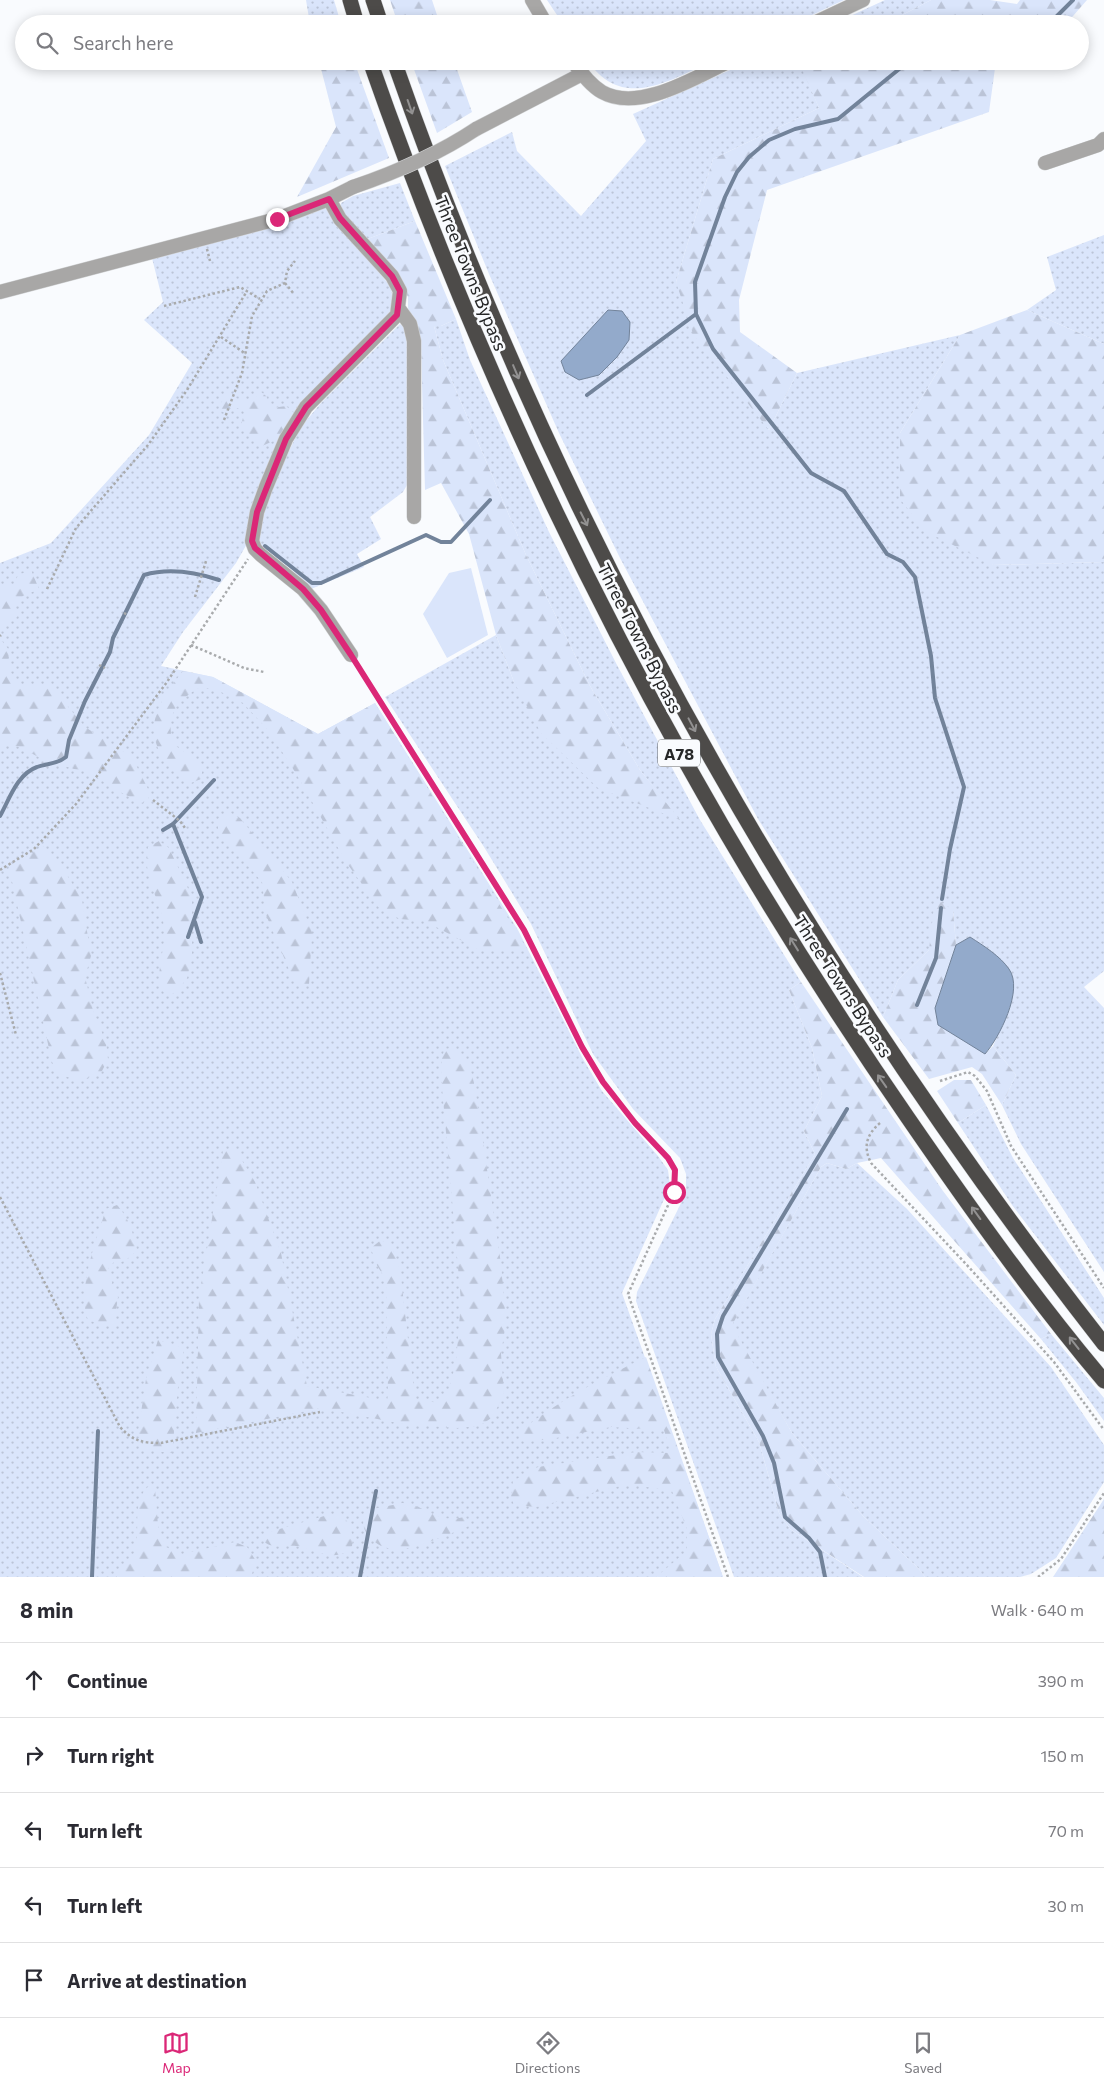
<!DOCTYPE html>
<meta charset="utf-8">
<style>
body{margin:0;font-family:Commissioner,sans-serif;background:#f2f2f3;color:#2b2b33}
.stop{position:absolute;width:15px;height:15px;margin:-11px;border:4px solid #db2777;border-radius:50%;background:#fff}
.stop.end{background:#db2777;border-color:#fff;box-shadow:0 1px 5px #0008}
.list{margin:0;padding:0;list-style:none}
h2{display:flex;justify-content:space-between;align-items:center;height:65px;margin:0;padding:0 20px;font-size:21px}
h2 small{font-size:16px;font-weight:400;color:#7c7c81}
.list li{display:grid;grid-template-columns:32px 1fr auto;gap:15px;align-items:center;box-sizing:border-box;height:75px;padding:0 20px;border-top:1px solid #e1e1e2}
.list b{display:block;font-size:19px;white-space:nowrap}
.list em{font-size:16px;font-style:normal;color:#7c7c81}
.icon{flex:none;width:28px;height:28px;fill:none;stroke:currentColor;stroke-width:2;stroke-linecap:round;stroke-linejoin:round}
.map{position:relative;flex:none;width:1104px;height:1577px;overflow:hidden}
.search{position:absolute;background:#fff;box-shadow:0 2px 12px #0003;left:15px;right:15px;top:15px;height:55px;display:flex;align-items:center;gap:12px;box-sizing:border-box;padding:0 18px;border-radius:28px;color:#7c7c81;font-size:19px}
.sheet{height:440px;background:#fff}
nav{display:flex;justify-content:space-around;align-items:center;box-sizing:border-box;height:70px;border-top:1px solid #e1e1e2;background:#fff;font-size:14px;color:#7c7c81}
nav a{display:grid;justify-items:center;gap:2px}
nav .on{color:#db2777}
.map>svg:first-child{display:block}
.grass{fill:url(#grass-dots)}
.forest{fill:url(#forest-firs)}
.garden{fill:#dae5fb}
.water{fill:#93aacb;stroke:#72839a}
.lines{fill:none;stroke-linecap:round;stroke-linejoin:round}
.stream{stroke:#72839a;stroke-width:4}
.minor-casing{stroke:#d3d5d7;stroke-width:15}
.highway-casing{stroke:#d3d5d7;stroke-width:16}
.path{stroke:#a9abad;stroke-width:2.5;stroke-dasharray:2.5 2.5;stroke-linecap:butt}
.minor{stroke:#a8a7a6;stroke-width:14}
.highway{stroke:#4d4b49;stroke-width:15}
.minor-bridge-casing{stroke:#d3d5d7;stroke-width:15;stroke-linecap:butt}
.minor-bridge{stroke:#a8a7a6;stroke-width:14}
.oneway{stroke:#929191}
.route{stroke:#db2777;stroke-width:6}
.labels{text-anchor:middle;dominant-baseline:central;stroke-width:5;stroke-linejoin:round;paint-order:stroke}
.shield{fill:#f9fbfe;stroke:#656768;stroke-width:1}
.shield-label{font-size:16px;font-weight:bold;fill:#262728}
.street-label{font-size:18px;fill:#262728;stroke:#f9fbfe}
</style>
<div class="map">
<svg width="1104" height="1577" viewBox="0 0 1104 1577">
<defs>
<pattern id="grass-dots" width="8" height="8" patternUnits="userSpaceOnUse" patternTransform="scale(1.25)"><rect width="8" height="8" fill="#dae5fb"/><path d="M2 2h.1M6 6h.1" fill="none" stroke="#bbc4d7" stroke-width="1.8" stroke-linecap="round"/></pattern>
<pattern id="forest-firs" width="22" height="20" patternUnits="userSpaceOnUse" patternTransform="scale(1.25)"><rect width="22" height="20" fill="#dae5fb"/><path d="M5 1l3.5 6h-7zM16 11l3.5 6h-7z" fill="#bbc4d7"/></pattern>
</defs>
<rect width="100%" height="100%" fill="#f9fbfe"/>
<!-- grass -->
<path class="grass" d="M306 0H334L341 24H310Z
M547 0H844L793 24H563Z
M885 0H931L885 24H833Z
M588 61H712C669 81 622 111 588 61Z
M750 61H812L802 67 819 108 713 159 676 282 769 430 797 373 960 335 900 433 993 565 1104 562V971L1084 987 1104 1008V1272L1021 1144 1002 1105 1016 1075 993 1046 1010 1008 970 937 956 945 953 910 929 950 898 980 883 1017 758 819 620 558 559 433 489 274 445 166 512 132 517 151 581 216 646 141 633 114Z
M400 183 415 221 365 240 340 211 341 203 353 196Z
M325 206 391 287 393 303 390 314 297 408 286 425 252 504 248 542 236 563 183 632 161 666 213 677 318 734 375 703 518 930 583 1059 602 1091 658 1156 668 1170 670 1186 622 1293 723 1577H0V563L51 543 149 435 192 363 144 320 163 302 152 258Z
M1104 235V344L1027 310 1056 290 1047 257Z
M456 319 470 360 549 532 617 665 700 820 801 982 789 990 812 1048 822 1096 804 1131 815 1154 715 1319 711 1334 716 1367 759 1442 779 1513 790 1529 863 1577H734L636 1301 637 1292 686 1193V1174L680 1158 633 1109 593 1054 531 924 484 847 385 697 496 635 514 682 679 820 640 770 590 686 526 555 443 360 434 326H441Z
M400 324 404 327 407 338 411 478 403 492 370 517 381 539 357 554 364 567 311 589 291 569 261 546 257 536 269 493 300 428 321 403Z
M986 1105 1013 1158 1104 1298V1325L1012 1205 958 1123Z
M827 1163 846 1169 857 1163 907 1209 1051 1367 1104 1445V1482L1056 1558 1031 1574 1020 1577H925L918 1568 863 1516 792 1433 731 1326 821 1167Z
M1051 1334 1104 1398V1421L1076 1382 1041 1339Z"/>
<!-- forest -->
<path class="forest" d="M390 0H432L440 24H398Z
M931 0H990L1017 4 1020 0H1087L1066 24H885Z
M319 61H354L389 158 297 197 336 127Z
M411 61H454L472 112 437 133Z
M812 61H996L989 112 767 190 739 300 740 332 797 373 769 430 693 334 676 282 713 159 819 108 801 67Z
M415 221 456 319 441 326H434L443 360 526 555 590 686 640 770 680 820 598 788 541 733 514 682 496 635 469 534 441 483 425 490 421 349 408 308V297L400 281 365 240Z
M1027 310 1104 344V562L993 565 925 531 900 499V433L960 335Z
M261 392 266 396 272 408 286 406 294 413 280 438 262 446 241 426 244 413 243 410 238 408 225 413 221 411 220 404 227 395C241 400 249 405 261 392Z
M31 570 39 589 23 596 14 606 18 611 17 617 0 628V590L4 585H14L18 575Z
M2 641 9 650C7 667 11 688 34 686 40 685 43 683 50 685L85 727 132 757 150 793 148 800 142 803 122 793 85 770 74 769 42 759 20 747 0 744V642Z
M183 671 213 677 318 734 375 703 527 949 479 950 425 921 400 919 380 909 346 862 297 775 268 730 243 703 213 688 196 689 178 703 170 720 171 734 176 746 203 766 201 779 191 783C183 776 170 768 164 759 141 725 162 698 183 671Z
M227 811 240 818 292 882 312 932 309 984 296 986 266 915 262 882 218 831V819Z
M159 841 169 848 192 897V959L187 978 179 989 171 995 165 994C151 979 168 945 164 926 160 896 142 880 148 847Z
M43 846 64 870 82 900 91 956 85 977 93 1010 106 1043 108 1059 101 1073 79 1081 59 1074 52 1062 9 868Z
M935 898 953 910 956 945 935 1008 985 1054 993 1046 1016 1075 1002 1105 982 1074 972 1067 929 1079 883 1017 898 980 929 950Z
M801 982 943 1191 1051 1334 1041 1339 881 1158 857 1163 846 1169 827 1163 821 1167 732 1325 792 1433 863 1516 918 1568 925 1577H864L790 1529 779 1513 759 1442 716 1367 711 1334 715 1319 815 1154 804 1131 822 1096 812 1048 789 990Z
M453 1048C468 1055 472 1073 475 1088L501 1264 506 1322 501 1354 504 1393 493 1417 479 1426 457 1428 403 1424 321 1408 196 1433 199 1298 223 1151 235 1149 255 1182 281 1253 307 1386 387 1401 388 1395 386 1280 375 1262 371 1248 381 1240 392 1247 400 1270 415 1399 439 1403 448 1393 456 1362 461 1301 441 1076 442 1056 445 1049Z
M954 1080H971L986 1105 958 1123 937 1091Z
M117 1205C129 1218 133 1233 137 1250 130 1257 124 1264 114 1262L107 1270 118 1297 114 1324 106 1326 88 1320C76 1291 97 1238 106 1209Z
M158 1340 184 1348 178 1387 172 1453 146 1450 138 1433 146 1379Z
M646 1357 723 1577H656L687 1551V1529L672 1491 628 1484 536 1507 514 1505 511 1496 513 1481 538 1467 636 1452 671 1453 664 1430 611 1427 551 1439 524 1442 518 1433C557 1401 601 1379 646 1357Z
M152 1484 155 1488 158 1526 166 1547 182 1554 235 1542 247 1547 256 1561 251 1577H112C120 1570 132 1561 135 1550 141 1530 130 1497 152 1484Z
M1104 1499V1577H1053Z
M402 1503C428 1505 433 1524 464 1517L470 1521 471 1524C464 1530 455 1532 446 1535 423 1545 387 1561 368 1535 361 1526 362 1518 369 1510Z
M331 1514 343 1516C350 1524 354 1535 352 1546 338 1565 314 1549 296 1546 285 1545 269 1550 262 1539L266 1533Z"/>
<!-- garden -->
<path class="garden" d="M471 568 488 635 447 658 423 614 449 573Z"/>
<!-- water -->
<path class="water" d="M608 310 622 311 630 322 629 340 617 357 599 375 579 380 565 372 561 361Z
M970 937C984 946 1000 956 1009 969 1024 990 999 1038 985 1054L938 1025 935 1008 956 945Z"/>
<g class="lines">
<!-- stream -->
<path class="stream" d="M1039 24 1055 18 1073 0
M909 61 838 119 795 129 769 140 749 157 737 172 725 197 695 282 696 314 713 349 811 473 844 491 887 554 903 562 915 577 931 656 935 698 964 787 950 849 942 899
M587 395 696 314
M265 546 312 583H321L426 535 441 542H451L490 500
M0 816C9 800 17 774 37 767 47 763 56 765 66 757L69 740 85 701 110 652 113 638 144 575C168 568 195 572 219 580
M173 824 202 897 188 937
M163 830 173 824 214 780
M195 922 201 942
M917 1005 936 958 941 908
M92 1577 98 1431
M360 1577 376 1491
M825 1577 820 1552 809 1538 785 1517 774 1463 763 1436 718 1357 717 1334 723 1316 847 1109"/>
<!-- minor casing -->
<g class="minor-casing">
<path id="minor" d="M532 0 546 24
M812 24 863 0
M573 61C581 73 590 85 602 92 639 113 696 77 730 61
M476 129 582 74
M1045 163 1098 145 1104 139
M0 292 277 219 329 199
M399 309 410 324 414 341V517
M351 655 321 610 303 589 261 555 255 549 252 541 257 512 266 487 286 439 306 407 397 315 400 291 392 276 340 219 329 199 353 187"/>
</g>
<!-- highway casing -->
<g class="highway-casing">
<path id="highway" d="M350 0 357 24
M373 0 381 24
M370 61C502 438 681 790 908 1118 970 1208 1034 1298 1104 1381
M394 61C557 527 800 956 1104 1344"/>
</g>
<!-- path -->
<path class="path" d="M207 249 210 261
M285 283 294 294
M164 306 240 287 260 299
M221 337 246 354
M224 420 242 373 252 316 267 291 285 283 287 271 295 261
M47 589 76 528 148 445 187 390 247 291
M195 597 206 561
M124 613 128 615
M0 636 1 635
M191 645 244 668 264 672
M99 665 105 668
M358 665 524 930 582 1047 603 1082 635 1123 669 1158 675 1170 676 1181 674 1192 628 1294 728 1577
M153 800 180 821 185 828
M0 870 34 849 76 804 167 682 248 559
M0 973 16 1035
M940 1081 968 1072 975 1076 987 1091 1011 1146 1104 1288
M880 1123C866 1135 863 1147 871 1163L966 1264 1054 1362 1104 1430
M0 1197 120 1427C133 1441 142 1443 161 1443L320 1412
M1038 1577 1061 1559 1104 1493"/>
<!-- minor -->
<use href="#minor" class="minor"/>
<!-- highway -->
<use href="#highway" class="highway"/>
<!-- minor-bridge casing -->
<g class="minor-bridge-casing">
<path id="minor-bridge" d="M353 187C397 172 437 155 476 129"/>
</g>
<!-- minor-bridge -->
<use href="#minor-bridge" class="minor-bridge"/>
</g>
<!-- one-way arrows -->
<defs><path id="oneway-shaft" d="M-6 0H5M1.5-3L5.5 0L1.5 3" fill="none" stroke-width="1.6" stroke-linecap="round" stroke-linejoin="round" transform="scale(1.25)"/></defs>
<g class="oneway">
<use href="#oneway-shaft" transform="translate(410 107) rotate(71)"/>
<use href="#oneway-shaft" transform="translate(516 372) rotate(67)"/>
<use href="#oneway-shaft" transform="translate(584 519) rotate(63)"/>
<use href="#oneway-shaft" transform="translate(692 725) rotate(62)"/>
<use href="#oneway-shaft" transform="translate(794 944) rotate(-122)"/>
<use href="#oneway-shaft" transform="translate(882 1081) rotate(-125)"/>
<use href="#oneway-shaft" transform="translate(976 1213) rotate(-126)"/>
<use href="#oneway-shaft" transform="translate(1074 1343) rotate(-128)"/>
</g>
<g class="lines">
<!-- route -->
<path class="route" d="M277 219 329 199 340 218 392 276 400 291 397 315 306 407 286 439 257 512 252 541 255 548 303 589 321 610 351 655 524 930 582 1047 603 1082 635 1123 668 1158 675 1170 674 1192"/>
</g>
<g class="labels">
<!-- shield labels -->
<rect class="shield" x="658" y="739.5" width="42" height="27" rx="4"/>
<g class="shield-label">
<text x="679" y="753">A78</text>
</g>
<!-- street labels -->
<g class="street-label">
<text transform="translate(471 273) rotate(68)">Three Towns Bypass</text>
<text transform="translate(640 638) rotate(63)">Three Towns Bypass</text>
<text transform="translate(843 986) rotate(57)">Three Towns Bypass</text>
</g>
</g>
</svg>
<div class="stop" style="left:674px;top:1192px"></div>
<div class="stop end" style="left:277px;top:219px"></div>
<div class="search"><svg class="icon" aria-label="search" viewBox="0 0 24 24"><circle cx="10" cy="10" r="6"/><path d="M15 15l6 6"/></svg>Search here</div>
</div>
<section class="sheet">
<h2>8 min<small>Walk · 640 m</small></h2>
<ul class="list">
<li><svg class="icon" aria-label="ahead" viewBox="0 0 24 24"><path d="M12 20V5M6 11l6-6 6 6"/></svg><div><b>Continue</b></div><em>390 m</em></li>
<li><svg class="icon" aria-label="right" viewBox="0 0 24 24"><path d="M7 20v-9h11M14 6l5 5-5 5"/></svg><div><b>Turn right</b></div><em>150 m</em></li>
<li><svg class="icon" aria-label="left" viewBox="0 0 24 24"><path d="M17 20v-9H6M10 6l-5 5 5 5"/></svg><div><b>Turn left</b></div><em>70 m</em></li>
<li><svg class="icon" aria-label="left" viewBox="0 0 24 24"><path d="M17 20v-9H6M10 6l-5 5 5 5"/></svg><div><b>Turn left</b></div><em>30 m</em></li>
<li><svg class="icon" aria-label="arrive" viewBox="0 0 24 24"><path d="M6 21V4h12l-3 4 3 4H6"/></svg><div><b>Arrive at destination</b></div></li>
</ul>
</section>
<nav>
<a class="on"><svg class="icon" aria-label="map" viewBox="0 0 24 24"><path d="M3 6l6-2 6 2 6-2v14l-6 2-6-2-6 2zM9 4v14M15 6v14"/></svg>Map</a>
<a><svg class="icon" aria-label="directions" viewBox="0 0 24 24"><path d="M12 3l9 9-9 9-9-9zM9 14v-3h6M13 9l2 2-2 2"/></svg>Directions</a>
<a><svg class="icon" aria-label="saved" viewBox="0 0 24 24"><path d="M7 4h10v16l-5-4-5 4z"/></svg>Saved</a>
</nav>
